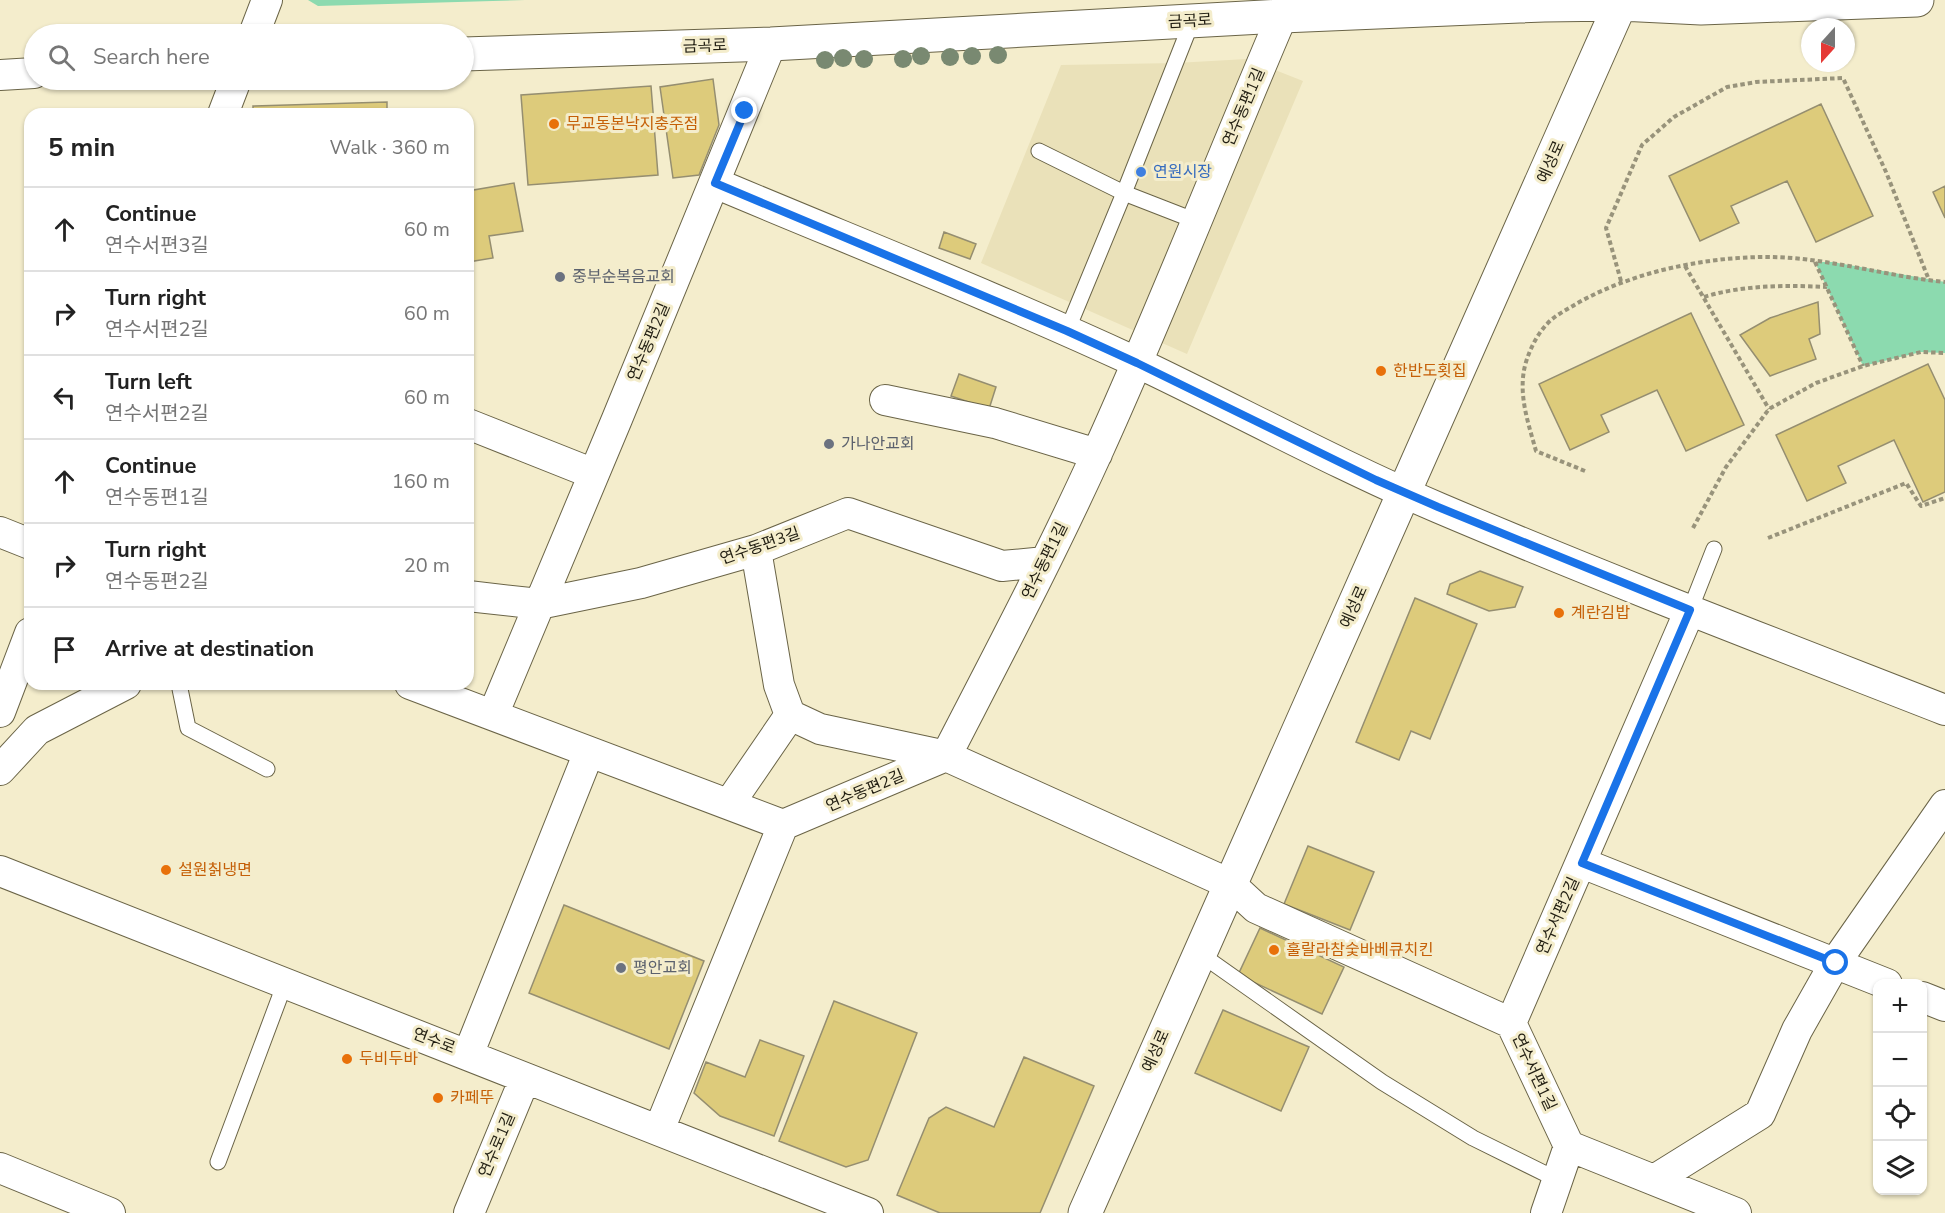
<!DOCTYPE html>
<meta charset="utf-8">
<style>
body{margin:0;font-family:"Nunito Sans","Noto Sans KR",sans-serif;background:#f2f2f2;color:#222}
.controls{position:absolute;right:18px;bottom:18px;display:grid;overflow:hidden;border-radius:12px;box-shadow:0 2px 4px #0004}
.controls button{width:54px;height:54px;display:grid;place-items:center;padding:0;border:0;border-bottom:2px solid #e0e0e0;background:#fff;color:#222;font:30px sans-serif}
.compass{position:absolute;left:1801px;top:18px;width:54px;height:54px;border-radius:50%;background:#fff;box-shadow:0 2px 4px #0004;rotate:201deg}
.stop{position:absolute;width:18px;height:18px;margin:-14px;border:4px solid #1a73e8;border-radius:50%;background:#fff}
.stop.end{background:#1a73e8;border-color:#fff;box-shadow:0 2px 6px #0008}
.list{margin:0;padding:0;list-style:none}
h2{display:flex;justify-content:space-between;align-items:center;height:78px;margin:0;padding:0 24px;font-size:26px}
h2 small{font-size:20px;font-weight:400;color:#767676}
.list li{display:grid;grid-template-columns:39px 1fr auto;gap:18px;align-items:center;box-sizing:border-box;height:84px;padding:0 24px;border-top:2px solid #e0e0e0}
.list b{display:block;font-size:22px;white-space:nowrap}
.list p{margin:0;font-size:20px;white-space:nowrap;color:#767676}
.list em{font-size:20px;font-style:normal;color:#767676}
.icon{flex:none;width:33px;height:33px;fill:none;stroke:currentColor;stroke-width:2;stroke-linecap:round;stroke-linejoin:round}
.map{position:relative;flex:none;width:1945px;height:1213px;overflow:hidden}
.search{position:absolute;background:#fff;box-shadow:0 2px 4px #0004;left:24px;top:24px;width:450px;height:66px;display:flex;align-items:center;gap:15px;box-sizing:border-box;padding:0 21px;border-radius:33px;color:#767676;font-size:22px}
.panel{position:absolute;background:#fff;box-shadow:0 2px 4px #0004;left:24px;top:108px;width:450px;height:582px;border-radius:18px}
.map>svg:first-child{display:block}
.built{fill:#eae1b9}
.green{fill:#8cdaaf}
.building{fill:#ddcb7b;stroke:#958e70;stroke-width:1.5}
.lines{fill:none;stroke-linecap:round;stroke-linejoin:round}
.service-casing{stroke:#6a6447;stroke-width:17}
.minor-casing{stroke:#6a6447;stroke-width:32}
.tertiary-casing{stroke:#6a6447;stroke-width:35}
.path{stroke:#98937b;stroke-width:4;stroke-dasharray:4.5 3;stroke-linecap:butt}
.service{stroke:#fff;stroke-width:15}
.minor{stroke:#fff;stroke-width:30}
.tertiary{stroke:#fff;stroke-width:33}
.tree{fill:#798971}
.route{stroke:#1a73e8;stroke-width:8}
.food-dot{fill:#e8710a;stroke:#f4edcc;stroke-width:2}
.shop-dot{fill:#3f7fe0;stroke:#f4edcc;stroke-width:2}
.worship-dot{fill:#6b7280;stroke:#f4edcc;stroke-width:2}
.labels{text-anchor:middle;dominant-baseline:central;stroke-width:6;stroke-linejoin:round;paint-order:stroke}
.street-label{font-size:16px;fill:#211e12;stroke:#f4edcc}
.food-label{font-size:16px;fill:#c56008;stroke:#f4edcc;text-anchor:start}
.shop-label{font-size:16px;fill:#366cbe;stroke:#f4edcc;text-anchor:start}
.worship-label{font-size:16px;fill:#5b616d;stroke:#f4edcc;text-anchor:start}
</style>
<div class="map">
<svg width="1945" height="1213" viewBox="0 0 1945 1213">
<rect width="100%" height="100%" fill="#f4edcc"/>
<!-- built -->
<path class="built" d="M1247 59 1303 81 1187 354 981 263 1061 65 1176 63Z"/>
<!-- green -->
<path class="green" d="M308 0H525L318 6Z
M1815 262H1832L1945 282V353L1921 352 1863 366Z"/>
<!-- building -->
<path class="building" d="M713 79 719 125 699 175 673 178 660 87Z
M651 86 658 175 528 185 521 95Z
M387 102V114H253V106Z
M1821 104 1873 216 1816 242 1787 181 1731 206 1739 223 1700 241 1669 176Z
M514 183 523 231 489 236 493 258 468 262V191Z
M1945 186V218L1933 192Z
M944 232 976 244 970 259 939 248Z
M1818 302 1820 334 1809 339 1816 359 1770 376 1740 335 1770 318Z
M1691 313 1744 425 1686 451 1657 390 1601 415 1609 432 1570 450 1539 384Z
M1928 364 1945 400V492L1923 502 1894 440 1838 466 1846 483 1807 501 1776 435Z
M959 374 996 387 989 409 951 396Z
M1480 571 1523 587 1515 607 1489 611 1447 594 1450 584Z
M1415 598 1477 624 1430 739 1411 731 1399 760 1356 742Z
M1308 846 1374 872 1350 930 1284 904Z
M564 905 704 961 669 1049 529 993Z
M1260 928 1344 967 1322 1014 1238 975Z
M834 1001 917 1033 868 1160 846 1167 779 1141Z
M1223 1010 1309 1047 1281 1111 1195 1073Z
M760 1040 804 1056 774 1136 720 1116 694 1093 706 1062 745 1077Z
M1024 1057 1094 1086 1040 1213H940L897 1195 929 1118 946 1107 994 1127Z"/>
<g class="lines">
<!-- service casing -->
<g class="service-casing">
<path id="service" d="M1039 151 1124 193 1196 221
M1067 331 1124 193 1192 21
M1690 610 1714 549
M179 684 188 728 267 769
M1199 953 1382 1082 1473 1138 1558 1180
M218 1162 285 983"/>
</g>
<!-- minor casing -->
<g class="minor-casing">
<path id="minor" d="M254 34 267 0
M0 75 34 73
M223 114 236 80
M715 183C855 242 998 298 1136 362 1237 410 1336 464 1439 508 1606 579 1776 644 1945 710
M885 400 995 423 1097 454
M468 424 594 474
M0 532 30 544
M756 550 779 685 790 715 820 729 946 756C998 655 1051 555 1098 451 1163 308 1220 161 1282 16
M468 596 539 604 641 583 756 550 848 513 1002 566 1045 562
M410 684 783 825 946 756 1230 884 1256 908 1511 1023 1569 1146 1736 1213
M0 712 30 633
M493 715 617 419 771 44
M0 770 37 730 126 684
M729 804 790 715
M1582 863 1887 984
M0 871 868 1213
M1922 997 1945 1006
M1511 1023 1690 610
M468 1055 589 752
M659 1130 783 825
M0 1168 110 1213
M1654 1180 1760 1114 1797 1030 1835 963 1945 805
M469 1213 525 1078
M1546 1213 1569 1146"/>
</g>
<!-- tertiary casing -->
<g class="tertiary-casing">
<path id="tertiary" d="M464 54 771 44 1282 16 1544 5 1620 4 1701 8 1917 0
M1085 1213 1622 0"/>
</g>
<!-- path -->
<path class="path" d="M1815 262 1863 366
M1685 266 1769 409
M1621 281 1606 228 1642 145 1674 117 1727 87 1756 82 1843 78 1886 172 1929 280
M1704 297C1742 285 1786 285 1827 287
M1585 471 1536 451C1528 422 1517 392 1526 362 1531 346 1539 331 1551 320 1557 315 1564 311 1571 307 1625 274 1698 258 1761 257 1824 256 1883 276 1945 282
M1693 528 1726 467 1769 409 1816 383 1863 366 1921 352 1945 353
M1768 538 1906 483 1921 506 1945 498"/>
<!-- service -->
<use href="#service" class="service"/>
<!-- minor -->
<use href="#minor" class="minor"/>
<!-- tertiary -->
<use href="#tertiary" class="tertiary"/>
</g>
<!-- trees -->
<g class="tree">
<circle cx="998" cy="55" r="9"/>
<circle cx="921" cy="56" r="9"/>
<circle cx="972" cy="56" r="9"/>
<circle cx="950" cy="57" r="9"/>
<circle cx="843" cy="58" r="9"/>
<circle cx="864" cy="59" r="9"/>
<circle cx="903" cy="59" r="9"/>
<circle cx="825" cy="60" r="9"/>
</g>
<g class="lines">
<!-- route -->
<path class="route" d="M745 111 715 183 1067 331 1137 363 1376 480 1438 507 1690 610 1582 863 1836 963"/>
</g>
<!-- markers -->
<g class="food-dot">
<circle cx="554" cy="124" r="6"/>
<circle cx="1381" cy="371" r="6"/>
<circle cx="1559" cy="613" r="6"/>
<circle cx="166" cy="870" r="6"/>
<circle cx="1274" cy="950" r="6"/>
<circle cx="347" cy="1059" r="6"/>
<circle cx="438" cy="1098" r="6"/>
</g>
<circle class="shop-dot" cx="1141" cy="172" r="6"/>
<g class="worship-dot">
<circle cx="560" cy="277" r="6"/>
<circle cx="829" cy="444" r="6"/>
<circle cx="621" cy="968" r="6"/>
</g>
<g class="labels">
<!-- street labels -->
<g class="street-label">
<text transform="translate(1190 21) rotate(-3)">금곡로</text>
<text transform="translate(705 46) rotate(-2)">금곡로</text>
<text transform="translate(1244 107) rotate(-67)">연수동편1길</text>
<text transform="translate(1551 162) rotate(-66)">예성로</text>
<text transform="translate(649 342) rotate(-67)">연수동편2길</text>
<text transform="translate(760 546) rotate(-19)">연수동편3길</text>
<text transform="translate(1045 561) rotate(-64)">연수동편1길</text>
<text transform="translate(1354 607) rotate(-66)">예성로</text>
<text transform="translate(865 791) rotate(-23)">연수동편2길</text>
<text transform="translate(1558 916) rotate(-66)">연수서편2길</text>
<text transform="translate(434 1041) rotate(21)">연수로</text>
<text transform="translate(1156 1051) rotate(-66)">예성로</text>
<text transform="translate(1534 1072) rotate(65)">연수서편1길</text>
<text transform="translate(497 1145) rotate(-67)">연수로1길</text>
</g>
<!-- food labels -->
<g class="food-label">
<text x="566" y="124">무교동본낙지충주점</text>
<text x="1393" y="371">한반도횟집</text>
<text x="1571" y="613">계란김밥</text>
<text x="178" y="870">설원칡냉면</text>
<text x="1286" y="950">훌랄라참숯바베큐치킨</text>
<text x="359" y="1059">두비두바</text>
<text x="450" y="1098">카페뚜</text>
</g>
<!-- shop labels -->
<g class="shop-label">
<text x="1153" y="172">연원시장</text>
</g>
<!-- worship labels -->
<g class="worship-label">
<text x="572" y="277">중부순복음교회</text>
<text x="841" y="444">가나안교회</text>
<text x="633" y="968">평안교회</text>
</g>
</g>
</svg>
<div class="controls">
<button>+</button>
<button>−</button>
<button><svg class="icon" aria-label="locate" viewBox="0 0 24 24"><circle cx="12" cy="12" r="6"/><path d="M12 2v4M12 18v4M2 12h4M18 12h4"/></svg></button>
<button><svg class="icon" aria-label="layers" viewBox="0 0 24 24"><path d="M12 4l9 5-9 5-9-5zM3 14l9 5 9-5"/></svg></button>
</div>
<svg class="compass" viewBox="-18 -18 36 36"><path d="M0-13l5 13h-10z" fill="#e53935"/><path d="M0 13l5-13h-10z" fill="#767676"/></svg>
<div class="stop" style="left:1836px;top:963px"></div>
<div class="stop end" style="left:745px;top:111px"></div>
<div class="search"><svg class="icon" aria-label="search" viewBox="0 0 24 24"><circle cx="10" cy="10" r="6"/><path d="M15 15l6 6"/></svg>Search here</div>
<section class="panel">
<h2>5 min<small>Walk · 360 m</small></h2>
<ul class="list">
<li><svg class="icon" aria-label="ahead" viewBox="0 0 24 24"><path d="M12 20V5M6 11l6-6 6 6"/></svg><div><b>Continue</b><p>연수서편3길</p></div><em>60 m</em></li>
<li><svg class="icon" aria-label="right" viewBox="0 0 24 24"><path d="M7 20v-9h11M14 6l5 5-5 5"/></svg><div><b>Turn right</b><p>연수서편2길</p></div><em>60 m</em></li>
<li><svg class="icon" aria-label="left" viewBox="0 0 24 24"><path d="M17 20v-9H6M10 6l-5 5 5 5"/></svg><div><b>Turn left</b><p>연수서편2길</p></div><em>60 m</em></li>
<li><svg class="icon" aria-label="ahead" viewBox="0 0 24 24"><path d="M12 20V5M6 11l6-6 6 6"/></svg><div><b>Continue</b><p>연수동편1길</p></div><em>160 m</em></li>
<li><svg class="icon" aria-label="right" viewBox="0 0 24 24"><path d="M7 20v-9h11M14 6l5 5-5 5"/></svg><div><b>Turn right</b><p>연수동편2길</p></div><em>20 m</em></li>
<li><svg class="icon" aria-label="arrive" viewBox="0 0 24 24"><path d="M6 21V4h12l-3 4 3 4H6"/></svg><div><b>Arrive at destination</b></div></li>
</ul>
</section>
</div>
